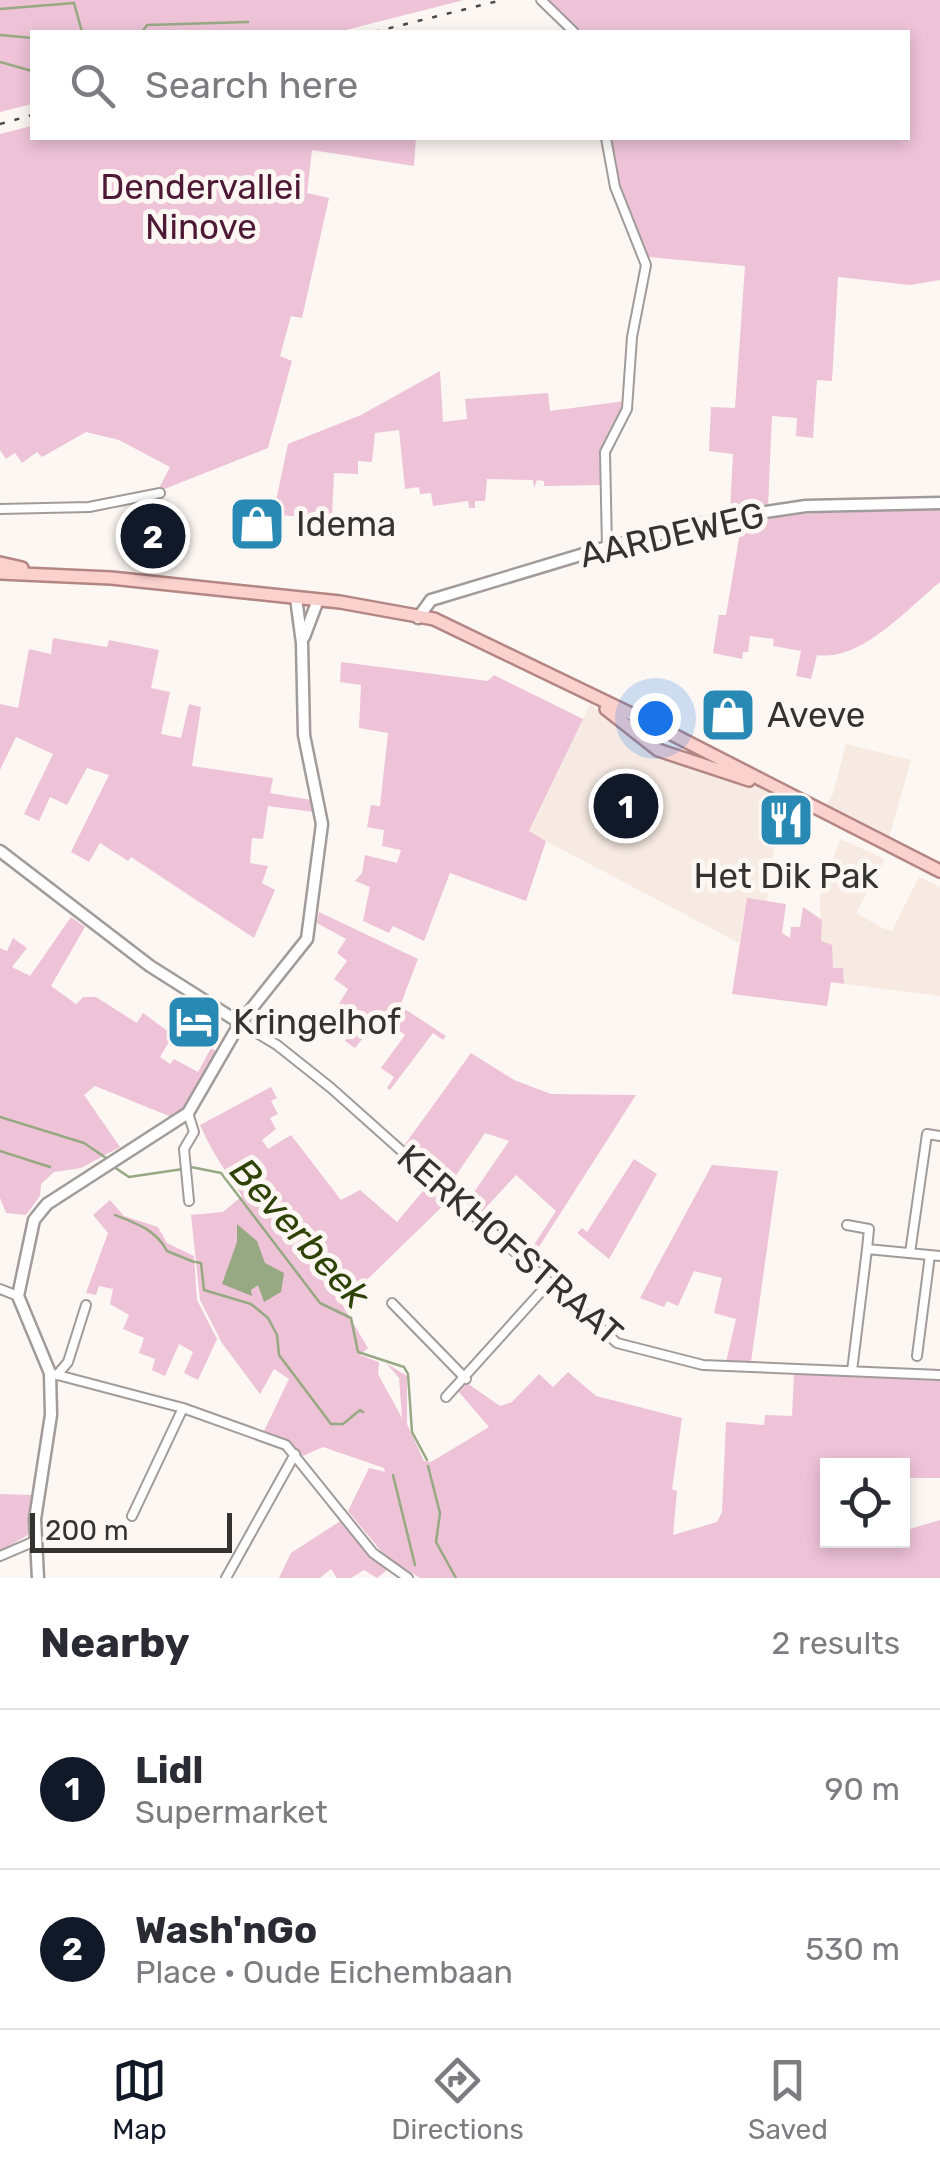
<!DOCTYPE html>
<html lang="en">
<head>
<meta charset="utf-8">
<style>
  body { margin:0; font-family:Rubik,sans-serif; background:#f2f2f3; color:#2b2b33 }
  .controls { position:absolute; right:30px; bottom:30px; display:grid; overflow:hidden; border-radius:0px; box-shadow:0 5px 15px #0003 }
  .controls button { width:90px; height:90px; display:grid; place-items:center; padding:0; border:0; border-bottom:2px solid #e1e1e2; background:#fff; color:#2b2b33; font:50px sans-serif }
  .scale { position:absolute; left:30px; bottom:25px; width:202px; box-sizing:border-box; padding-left:10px; border:5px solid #353332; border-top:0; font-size:28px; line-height:35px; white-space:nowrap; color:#353332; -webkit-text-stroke:8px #fcf7f3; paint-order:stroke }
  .you { position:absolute; left:655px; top:718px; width:35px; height:35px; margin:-25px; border:8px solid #fff; border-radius:50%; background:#1a73e8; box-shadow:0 0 0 15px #1a73e833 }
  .badge { display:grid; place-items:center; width:65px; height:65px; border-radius:50%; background:#111827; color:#fff; font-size:32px; font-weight:700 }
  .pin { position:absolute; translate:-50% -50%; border:5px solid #fff; box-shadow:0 2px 10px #0006 }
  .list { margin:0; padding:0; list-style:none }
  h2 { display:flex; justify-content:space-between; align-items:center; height:130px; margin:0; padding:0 40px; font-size:42px }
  h2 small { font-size:32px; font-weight:400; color:#7c7c81 }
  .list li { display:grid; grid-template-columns:65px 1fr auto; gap:30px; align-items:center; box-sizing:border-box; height:160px; padding:0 40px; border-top:2px solid #e1e1e2 }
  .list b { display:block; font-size:38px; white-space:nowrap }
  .list p { margin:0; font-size:32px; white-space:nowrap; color:#7c7c81 }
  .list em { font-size:32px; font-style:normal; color:#7c7c81 }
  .icon { flex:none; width:55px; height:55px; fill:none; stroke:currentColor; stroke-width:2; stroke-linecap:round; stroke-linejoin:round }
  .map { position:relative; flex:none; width:940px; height:1578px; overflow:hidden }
  .search { position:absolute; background:#fff; box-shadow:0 5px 15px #0003; left:30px; right:30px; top:30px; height:110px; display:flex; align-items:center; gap:25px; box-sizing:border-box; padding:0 35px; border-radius:0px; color:#7c7c81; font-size:38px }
  .sheet { height:450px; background:#fff }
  nav { display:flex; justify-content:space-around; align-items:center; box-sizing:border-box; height:140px; border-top:2px solid #e1e1e2; background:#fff; font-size:28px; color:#7c7c81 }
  nav a { display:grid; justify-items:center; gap:5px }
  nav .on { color:#111827 }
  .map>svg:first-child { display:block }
  .built { fill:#f6eae2 }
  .green { fill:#eec3d7 }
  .water { fill:#97a982 }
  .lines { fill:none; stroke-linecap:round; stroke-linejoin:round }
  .stream { stroke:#97a982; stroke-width:2.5 }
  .street-casing { stroke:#a19c99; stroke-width:12 }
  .secondary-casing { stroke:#a19c99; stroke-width:15 }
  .primary-casing { stroke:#b48683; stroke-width:16 }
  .street { stroke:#fff; stroke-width:8 }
  .secondary { stroke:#fff; stroke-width:10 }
  .primary { stroke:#fbd1ce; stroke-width:11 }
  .rail { stroke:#4a4846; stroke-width:2.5; stroke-dasharray:5 10; stroke-linecap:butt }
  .labels { text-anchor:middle; stroke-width:10; stroke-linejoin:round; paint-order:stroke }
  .park-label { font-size:35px; fill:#4e1936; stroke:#fcf7f3 }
  .poi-label { font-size:35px; fill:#353332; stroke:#fcf7f3; text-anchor:start }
  .street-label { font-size:35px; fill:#353332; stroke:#fcf7f3 }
  .water-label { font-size:38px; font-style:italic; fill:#2d4204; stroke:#fcf7f3 }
</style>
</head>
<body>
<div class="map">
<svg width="940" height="1578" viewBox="0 0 940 1578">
  <rect width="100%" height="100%" fill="#fcf7f3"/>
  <!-- built -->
  <path class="built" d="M590 704 655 757 726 780 759 785 781 797 767 901 747 899 739 943 529 832Z
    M846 744 911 760 888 841 824 809 833 794Z
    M840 839 885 859 856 913 883 928 892 931 919 877 940 887V996L844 984 843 969 833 968 821 941 820 895Z"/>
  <!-- green -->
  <path class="green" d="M0 0H464L338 32H32V104L0 112Z
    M545 0H940V280L910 285 838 277 832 381 817 380 813 438 796 436 797 418 772 416 768 507 730 510 733 454 709 451 711 407 735 408 745 266 648 257 614 176 609 138H908V32H578Z
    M32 126V138H416L414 166 312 150 307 193 329 198 302 318 291 316 280 356 292 361 268 448 157 492 170 467 119 440 86 432 42 457 37 452 22 463 15 453 6 459 0 450V134Z
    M440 371 443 422 467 419 465 399 548 393 550 411 625 401 621 419 604 444 602 485 544 486V481L537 480 534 488 533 480 487 479 485 501H475V508H469L468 501 433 506 431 493 420 494 419 487 405 489 399 430 375 433 372 462 358 461V474L334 473 332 518 273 515 288 444 361 415Z
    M867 507 940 508V582C908 608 861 662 817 655L811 679 796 676 801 651 773 646 774 639 750 636 748 652H743L742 659 713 653 719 615H726L742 521Z
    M53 638 107 647 109 640 159 650 151 688 170 692 161 734 181 738 189 704 201 707 192 766 273 778 270 793 311 800 314 812 268 806 263 839 252 838 250 863 268 866 262 883 275 890 254 938 131 857 128 861 100 843 89 862 71 852 109 775 87 768 67 805 50 797 39 821 24 814 53 754 16 737 0 770V704L18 708 29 649 51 654Z
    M341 662 488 681 494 675 583 719 529 831 546 841 526 901 450 873 424 941 393 926 389 933 363 921 370 887 355 881 362 873 365 855 397 863 401 850 382 846 384 830 367 827 371 805 380 806 388 733 359 728 361 685 340 682Z
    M747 898 786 904 782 933 790 938 791 927H800L803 907 822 920 821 941 832 945 833 968H843L844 984 831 982 827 1006 732 994Z
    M319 912 418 959 400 1006 446 1036 443 1040 433 1033 390 1090 387 1088 394 1077 381 1068 405 1035 390 1024 381 1035 371 1028 355 1048 345 1041 357 1023 349 1018 345 1023 333 1014 348 989 334 979 347 961 337 953 346 939 317 923Z
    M71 917 85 927 51 986 76 1004 83 997H96L137 1023 143 1013 173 1035 160 1057 170 1064 174 1059 198 1072 211 1048 216 1051 187 1106 174 1118 95 1086 84 1095 120 1147 81 1168 54 1172 41 1184 40 1196 26 1215 6 1213 0 1198V948L7 951 13 938 27 948 12 967 30 976Z
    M471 1053 514 1080 551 1094 636 1095 530 1261 526 1257 556 1211 516 1175 479 1215 466 1204 509 1141 485 1133 446 1190 403 1147Z
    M271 1087 277 1098 271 1101 278 1114 270 1118 276 1129 262 1140 268 1149 291 1135 341 1200 360 1190 397 1222 428 1185 448 1201 342 1304 368 1348 360 1355 379 1362 378 1374 402 1418 399 1378 386 1363 407 1376V1424L424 1461 431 1462 489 1427 458 1391 467 1383 500 1406 512 1402 539 1374 553 1387 568 1372 596 1396 682 1418 672 1489 677 1491 673 1535 717 1522 722 1512 726 1422 764 1425 765 1415 792 1416 794 1374 940 1379V1478H903L902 1466H828V1540H902L903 1531 940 1520V1578H420L385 1556 348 1511 369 1468 385 1472 384 1468 323 1447 303 1456 291 1444 263 1433 289 1379 274 1369 260 1394 222 1343 200 1300 191 1215 223 1212 242 1196C226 1171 212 1153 200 1125Z
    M634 1159 657 1174 609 1259 577 1233 582 1228 587 1232Z
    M712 1165 778 1171 751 1362H726L736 1319 714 1313 722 1278 694 1271 678 1306 667 1301 664 1307 640 1298Z
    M110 1200 124 1216 158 1227 167 1243 194 1256 197 1300 217 1339 198 1380 184 1373 193 1352 179 1344 165 1376 152 1370 155 1359 139 1353 144 1338 123 1329 129 1315 110 1304 113 1289 99 1286 96 1295 86 1293 108 1233 93 1215Z
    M0 1494 32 1495 28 1535 0 1551Z
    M342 1520 387 1570 377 1578 364 1570 351 1578H337L331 1569 320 1578H279L291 1553Z"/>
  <!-- water -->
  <path class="water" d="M237 1224 257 1241 265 1263 284 1273 281 1292 264 1302 258 1285 251 1290 252 1296 222 1284 237 1242Z"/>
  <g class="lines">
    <!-- stream -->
    <path class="stream" d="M0 9 74 3 82 32H86
      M142 32 147 25 248 22
      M0 35 32 38
      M0 62 32 71
      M0 1117 84 1143 106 1158
      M0 1151 50 1167
      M111 1165 129 1177 183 1169
      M191 1167 221 1173 320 1303 351 1318 358 1352 404 1367 408 1374 412 1432 427 1460
      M115 1215C136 1223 156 1230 167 1251L194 1262
      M196 1262 201 1263 204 1290 251 1304 268 1318 277 1335 279 1355 331 1424H343L360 1410 363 1412
      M428 1466 440 1513 436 1542 456 1578
      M393 1475 415 1565"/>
    <!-- street casing -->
    <g class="street-casing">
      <path id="street" d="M541 0 574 32
        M606 138 615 187 646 265 632 337 627 409 605 452 607 547
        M0 509 89 507 160 493
        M240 1023 277 1045 331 1088 617 1343 703 1365 940 1375
        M188 1113 194 1132 184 1149 189 1201
        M847 1225 869 1229 867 1249 940 1256
        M910 1253 927 1134 940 1136
        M0 1289 18 1296
        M392 1303 466 1379
        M917 1356 930 1255
        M852 1371 867 1249
        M50 1373 183 1408 286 1445 373 1553 408 1578
        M57 1375 68 1362 86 1305
        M446 1397 548 1284
        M132 1516 183 1408
        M0 1556 35 1541
        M226 1578 295 1454"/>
    </g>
    <!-- secondary casing -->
    <g class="secondary-casing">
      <path id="secondary" d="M418 618 431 600 607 547 725 518 806 506 940 503
        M304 637 318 600
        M0 851 150 966 240 1023
        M38 1578 35 1519 51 1415 50 1373 18 1296 34 1220 47 1204 188 1113 240 1023 307 939 322 824 304 735 302 643 296 598"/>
    </g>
    <!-- primary casing -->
    <g class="primary-casing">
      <path id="primary" d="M0 563 22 568
        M0 573 111 578 340 602 434 619 654 725 940 871
        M606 709 658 750 749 780"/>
    </g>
    <!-- street -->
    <use href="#street" class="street"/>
    <!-- secondary -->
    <use href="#secondary" class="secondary"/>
    <!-- primary -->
    <use href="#primary" class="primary"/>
    <!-- rail -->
    <path class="rail" d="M374 32 502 0
      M0 124 32 115"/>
  </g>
  <!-- icons -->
  <defs>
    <g id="shop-square" transform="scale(2.875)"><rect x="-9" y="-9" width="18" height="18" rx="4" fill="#2789b4" stroke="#fcf7f3"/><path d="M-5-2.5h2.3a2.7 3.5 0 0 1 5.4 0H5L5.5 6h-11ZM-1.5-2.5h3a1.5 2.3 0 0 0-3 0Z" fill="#fff"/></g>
    <g id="restaurant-square" transform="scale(2.875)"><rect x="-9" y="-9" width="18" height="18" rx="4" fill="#2789b4" stroke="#fcf7f3"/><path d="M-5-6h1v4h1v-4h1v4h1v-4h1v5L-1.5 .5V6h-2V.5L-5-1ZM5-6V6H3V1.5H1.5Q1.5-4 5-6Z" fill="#fff"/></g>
    <g id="hotel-square" transform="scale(2.875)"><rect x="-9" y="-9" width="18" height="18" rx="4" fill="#2789b4" stroke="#fcf7f3"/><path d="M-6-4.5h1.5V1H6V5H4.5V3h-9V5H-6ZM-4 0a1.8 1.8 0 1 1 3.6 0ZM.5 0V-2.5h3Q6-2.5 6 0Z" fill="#fff"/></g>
  </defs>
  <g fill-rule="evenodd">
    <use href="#shop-square" x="257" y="524"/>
    <use href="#shop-square" x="728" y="715"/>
    <use href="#restaurant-square" x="786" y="820"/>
    <use href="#hotel-square" x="194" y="1022"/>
  </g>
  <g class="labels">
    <!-- park labels -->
    <g class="park-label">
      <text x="201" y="199">Dendervallei<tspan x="201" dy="40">Ninove</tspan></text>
    </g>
    <!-- poi labels -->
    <g class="poi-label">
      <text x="296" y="536">Idema</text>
      <text x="767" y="727">Aveve</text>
      <text x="786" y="888" text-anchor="middle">Het Dik Pak</text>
      <text x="233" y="1034">Kringelhof</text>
    </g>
    <!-- street labels -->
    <g class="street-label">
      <text transform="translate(672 535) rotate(-13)" y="12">AARDEWEG</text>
      <text transform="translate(510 1245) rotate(41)" y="12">KERKHOFSTRAAT</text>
    </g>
    <!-- water labels -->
    <g class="water-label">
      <text transform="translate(300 1233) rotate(48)" y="13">Beverbeek</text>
    </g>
  </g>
</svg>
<div class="controls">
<button><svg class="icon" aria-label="locate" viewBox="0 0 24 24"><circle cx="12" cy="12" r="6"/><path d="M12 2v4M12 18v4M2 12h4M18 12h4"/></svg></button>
</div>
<div class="scale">200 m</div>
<div class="you"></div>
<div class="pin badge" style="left:626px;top:806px">1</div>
<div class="pin badge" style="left:153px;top:536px">2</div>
<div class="search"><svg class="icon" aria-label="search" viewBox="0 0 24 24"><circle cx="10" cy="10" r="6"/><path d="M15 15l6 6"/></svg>Search here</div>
</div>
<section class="sheet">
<h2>Nearby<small>2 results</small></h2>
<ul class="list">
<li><span class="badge">1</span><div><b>Lidl</b><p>Supermarket</p></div><em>90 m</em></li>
<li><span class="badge">2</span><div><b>Wash'nGo</b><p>Place · Oude Eichembaan</p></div><em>530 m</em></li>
</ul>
</section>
<nav>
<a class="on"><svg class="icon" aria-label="map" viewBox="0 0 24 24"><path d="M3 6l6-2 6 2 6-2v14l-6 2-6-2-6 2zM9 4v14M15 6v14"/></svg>Map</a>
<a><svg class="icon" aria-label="directions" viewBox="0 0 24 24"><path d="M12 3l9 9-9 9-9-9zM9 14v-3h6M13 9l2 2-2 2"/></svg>Directions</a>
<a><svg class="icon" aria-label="saved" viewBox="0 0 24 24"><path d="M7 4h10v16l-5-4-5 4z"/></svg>Saved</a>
</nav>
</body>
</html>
